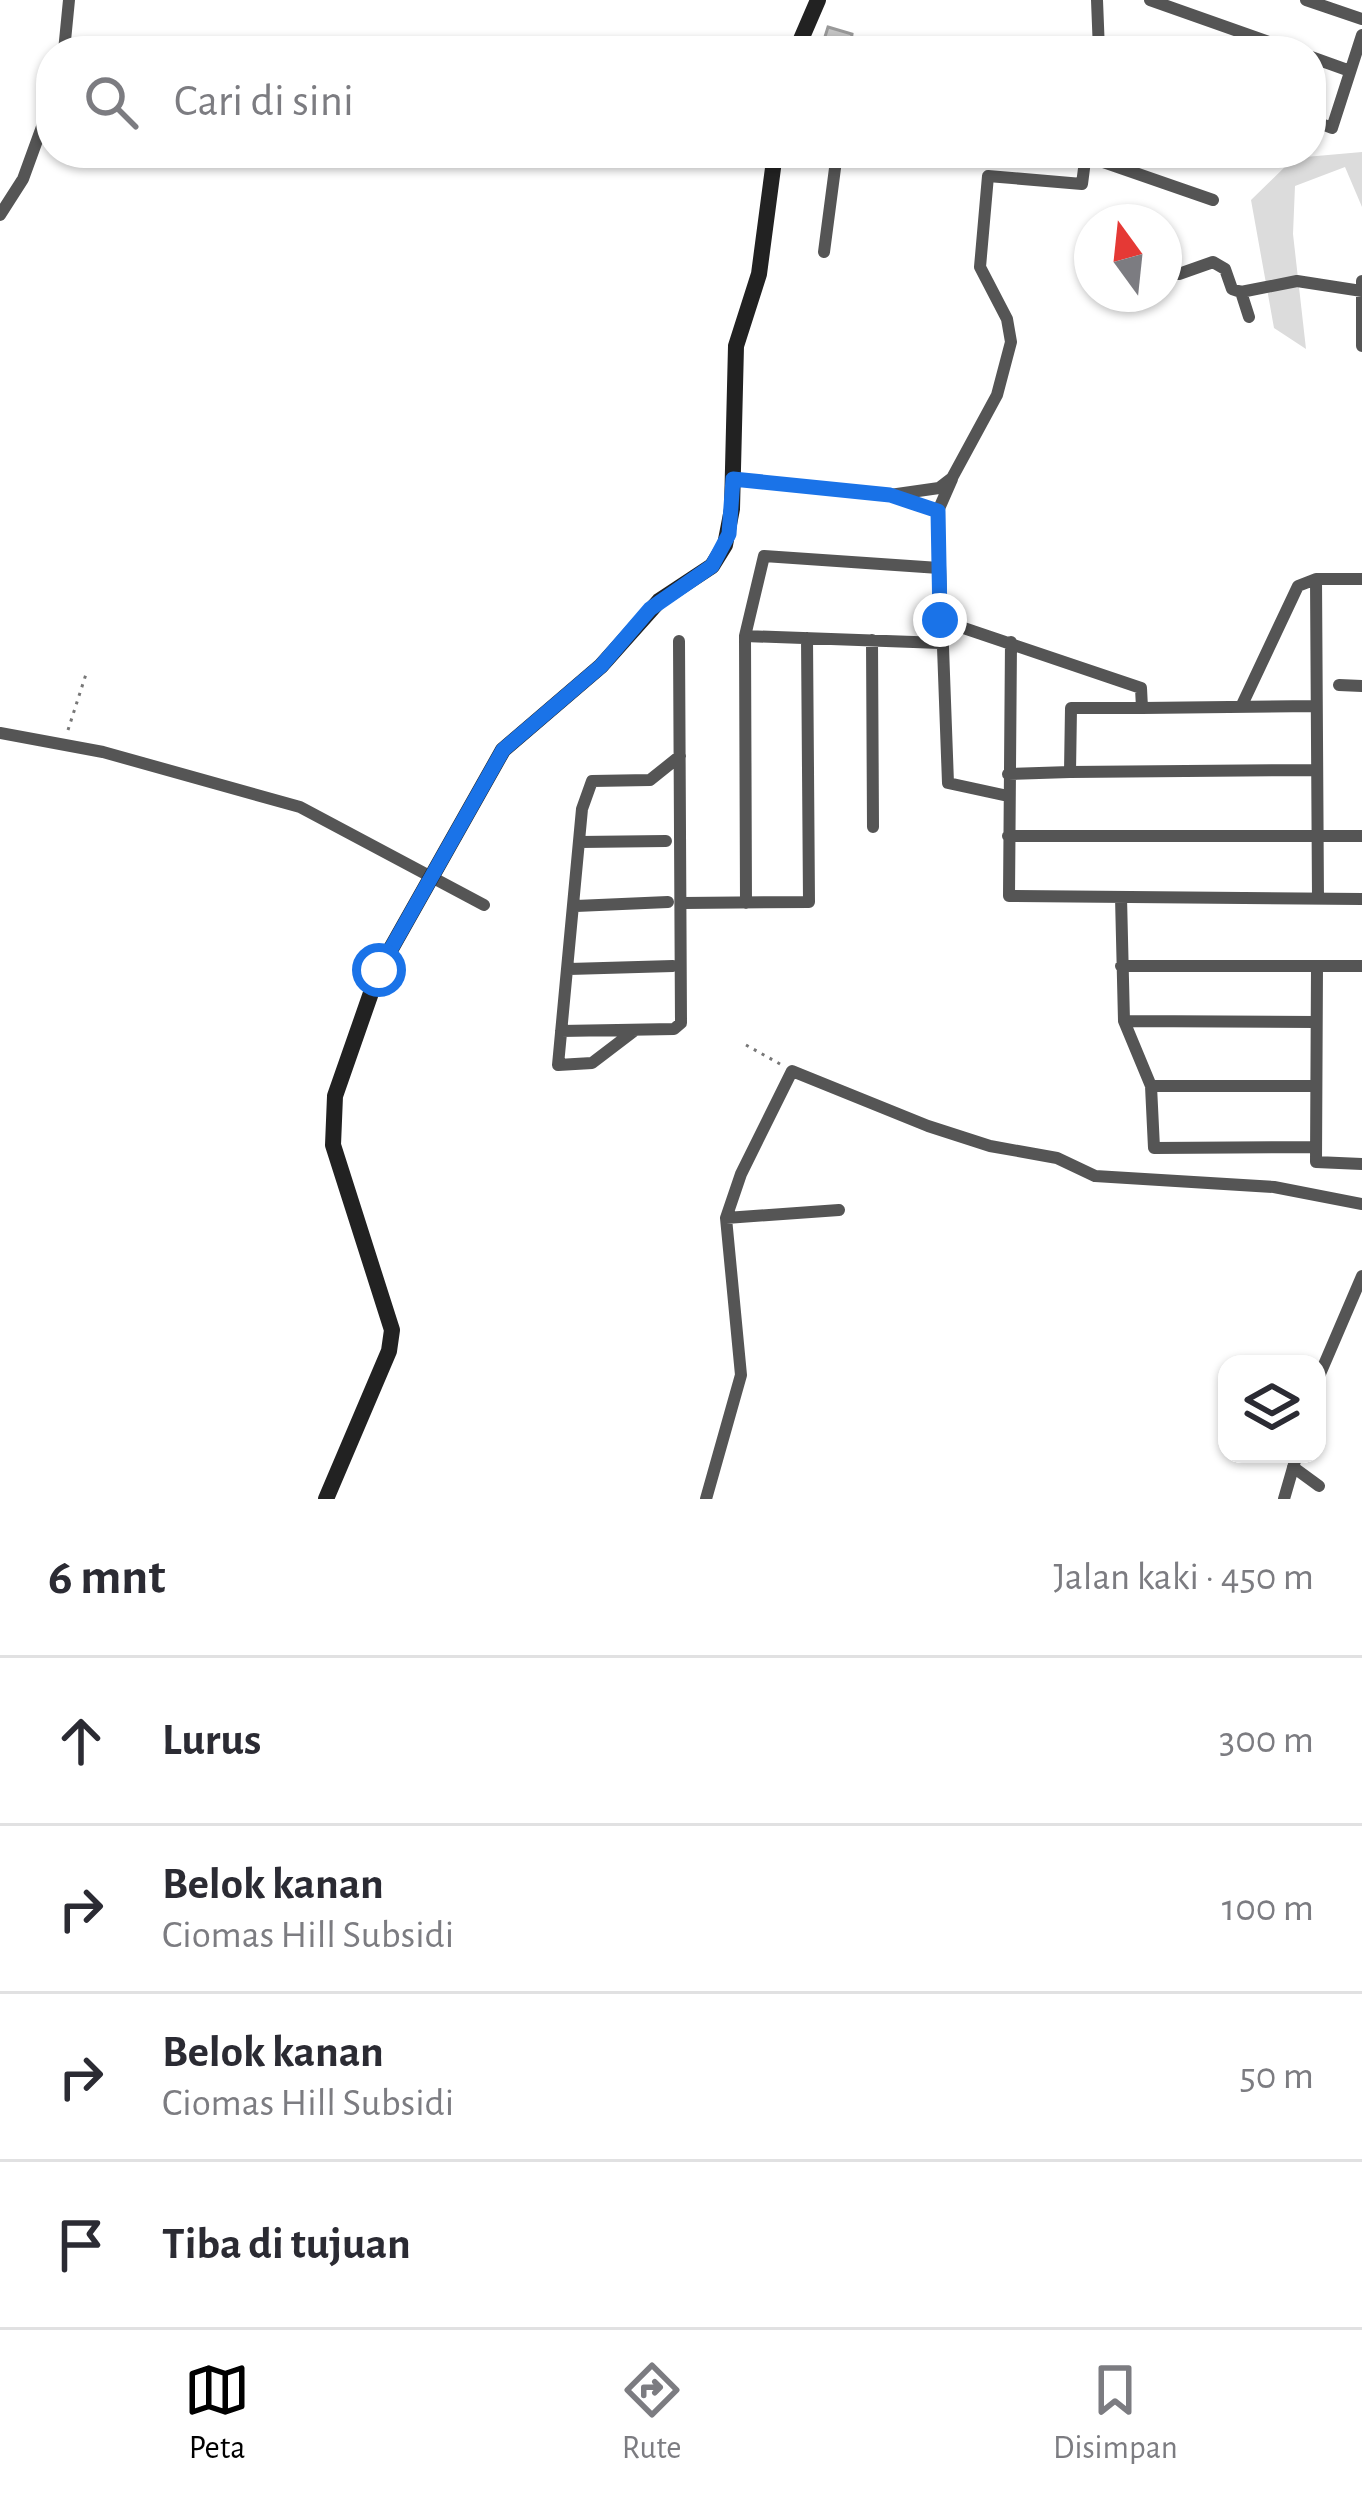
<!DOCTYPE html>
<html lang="id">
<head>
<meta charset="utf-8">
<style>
  body { margin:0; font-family:"Alegreya Sans",sans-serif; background:#f2f2f3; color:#2b2b33 }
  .controls { position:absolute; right:36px; bottom:36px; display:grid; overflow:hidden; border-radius:24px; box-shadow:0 3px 9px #0004 }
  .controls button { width:108px; height:108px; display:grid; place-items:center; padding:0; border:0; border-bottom:3px solid #e1e1e2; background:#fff; color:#2b2b33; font:60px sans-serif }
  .compass { position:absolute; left:1074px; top:204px; width:108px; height:108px; border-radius:50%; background:#fff; box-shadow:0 3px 9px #0004; rotate:345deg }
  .stop { position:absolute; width:36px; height:36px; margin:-27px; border:9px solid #1a73e8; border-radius:50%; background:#fff }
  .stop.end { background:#1a73e8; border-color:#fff; box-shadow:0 3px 12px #0008 }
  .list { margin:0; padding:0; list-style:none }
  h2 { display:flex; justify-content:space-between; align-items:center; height:156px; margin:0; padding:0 48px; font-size:51px }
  h2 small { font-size:39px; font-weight:400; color:#7c7c81 }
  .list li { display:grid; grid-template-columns:78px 1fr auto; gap:36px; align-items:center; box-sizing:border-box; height:168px; padding:0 48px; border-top:3px solid #e1e1e2 }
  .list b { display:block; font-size:45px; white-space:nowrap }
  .list p { margin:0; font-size:39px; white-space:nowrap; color:#7c7c81 }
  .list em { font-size:39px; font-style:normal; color:#7c7c81 }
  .icon { flex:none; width:66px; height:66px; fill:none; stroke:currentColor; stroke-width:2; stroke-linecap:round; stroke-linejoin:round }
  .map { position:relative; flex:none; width:1362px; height:1499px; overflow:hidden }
  .search { position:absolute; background:#fff; box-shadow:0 3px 9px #0004; left:36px; right:36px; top:36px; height:132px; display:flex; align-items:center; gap:30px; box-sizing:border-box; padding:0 42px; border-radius:48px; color:#7c7c81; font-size:45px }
  .sheet { height:828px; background:#fff }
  nav { display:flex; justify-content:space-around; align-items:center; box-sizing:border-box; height:168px; border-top:3px solid #e1e1e2; background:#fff; font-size:33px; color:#7c7c81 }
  nav a { display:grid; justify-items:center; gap:6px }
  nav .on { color:#000 }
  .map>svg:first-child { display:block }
  .green { fill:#dcdcdc }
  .building { fill:#c4c4c4; stroke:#999; stroke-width:3 }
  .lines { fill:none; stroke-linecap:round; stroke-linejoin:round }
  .path { stroke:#777; stroke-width:3; stroke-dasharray:3 6; stroke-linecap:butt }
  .street { stroke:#555; stroke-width:12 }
  .secondary { stroke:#222; stroke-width:16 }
  .route { stroke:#1a73e8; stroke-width:15 }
</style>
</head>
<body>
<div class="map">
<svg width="1362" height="1499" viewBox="0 0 1362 1499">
  <rect width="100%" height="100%" fill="#fff"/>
  <!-- green -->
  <path class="green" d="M1362 152V207L1345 167 1295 186 1293 234 1306 349 1274 328 1251 200 1294 158Z"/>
  <!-- building -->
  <path class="building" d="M828 27 852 34 850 51H810L816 38 824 40Z"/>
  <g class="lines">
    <!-- path -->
    <path class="path" d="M68 730 87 671
      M746 1045 780 1064"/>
    <!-- street -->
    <path class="street" d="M1097 0 1099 51
      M1150 0 1294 51
      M1306 0 1362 19
      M1101 42 1125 51
      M64 51 69 0
      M1311 57 1350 71
      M1311 120 1332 128 1362 35
      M1248 153 1251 154
      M1086 156 1213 200
      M0 215 23 179 51 102
      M824 252 837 153
      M1179 274 1213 262 1225 269 1232 289 1241 292 1297 281 1362 291
      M1362 281V346
      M1241 292 1249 317
      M733 479 890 495 938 511
      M952 479 938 511 948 783 1008 796
      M890 495 939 488 952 478 997 395 1011 342 1007 319 980 267 988 176 1082 184 1086 153
      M1316 579 1318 899
      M940 620 1141 688 1142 708H1071L1070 772 1316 770
      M745 636 941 643
      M872 640 873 827
      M1011 642 1009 896 1362 899
      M1339 685 1362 686
      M1241 707 1298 586 1316 579H1362
      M1142 708 1316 706
      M0 733 103 752 300 807 484 905
      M1008 774 1070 772
      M1008 836H1362
      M580 842 666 841
      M1121 897 1124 1021 1151 1086 1154 1148 1316 1147
      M683 903 809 902 807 638
      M746 903 745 636 764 556 939 568
      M576 906 668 902
      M1121 966H1362
      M1317 966 1316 1162 1362 1164
      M569 969 673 966
      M1124 1021 1316 1022
      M561 1031 674 1029 681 1023 679 641
      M634 1031 592 1063 558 1065 582 809 592 781 650 780 680 756
      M1151 1086H1316
      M726 1218 839 1210
      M1317 1381 1362 1276
      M1293 1467 1319 1486
      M706 1499 741 1375 726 1218 741 1174 792 1071 928 1126 990 1146 1057 1158 1095 1176 1274 1187 1362 1204
      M1284 1499 1297 1454"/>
    <!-- secondary -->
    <path class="secondary" d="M796 51 818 0
      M326 1499 389 1351 392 1330 333 1145 335 1096 379 970 503 750 601 666 659 601 712 566 725 545 732 509 736 346 759 274 775 153"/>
  </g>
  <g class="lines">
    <!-- route -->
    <path class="route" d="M379 970 503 750 601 666 650 609 712 566 729 534 733 479 890 495 938 511 940 620"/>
  </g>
</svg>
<div class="controls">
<button><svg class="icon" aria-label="layers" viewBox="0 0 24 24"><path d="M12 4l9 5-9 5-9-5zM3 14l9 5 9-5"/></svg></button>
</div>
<svg class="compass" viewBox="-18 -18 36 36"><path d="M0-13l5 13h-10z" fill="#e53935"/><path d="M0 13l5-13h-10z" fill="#7c7c81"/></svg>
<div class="stop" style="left:379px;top:970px"></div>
<div class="stop end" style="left:940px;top:620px"></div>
<div class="search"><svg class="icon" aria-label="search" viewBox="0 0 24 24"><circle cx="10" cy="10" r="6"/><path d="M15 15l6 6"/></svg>Cari di sini</div>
</div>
<section class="sheet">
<h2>6 mnt<small>Jalan kaki · 450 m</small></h2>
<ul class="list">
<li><svg class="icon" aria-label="ahead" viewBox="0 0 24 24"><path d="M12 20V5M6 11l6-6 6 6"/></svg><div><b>Lurus</b></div><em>300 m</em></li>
<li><svg class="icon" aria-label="right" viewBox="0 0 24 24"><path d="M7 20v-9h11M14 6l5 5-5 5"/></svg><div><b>Belok kanan</b><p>Ciomas Hill Subsidi</p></div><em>100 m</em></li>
<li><svg class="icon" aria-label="right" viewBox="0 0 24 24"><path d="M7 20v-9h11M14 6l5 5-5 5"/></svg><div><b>Belok kanan</b><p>Ciomas Hill Subsidi</p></div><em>50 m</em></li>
<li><svg class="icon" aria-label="arrive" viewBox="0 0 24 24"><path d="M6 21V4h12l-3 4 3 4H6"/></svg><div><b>Tiba di tujuan</b></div></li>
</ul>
</section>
<nav>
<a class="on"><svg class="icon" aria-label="map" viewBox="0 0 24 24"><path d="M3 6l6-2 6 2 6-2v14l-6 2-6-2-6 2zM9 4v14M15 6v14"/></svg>Peta</a>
<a><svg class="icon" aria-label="directions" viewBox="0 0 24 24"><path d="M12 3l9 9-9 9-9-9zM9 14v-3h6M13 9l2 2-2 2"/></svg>Rute</a>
<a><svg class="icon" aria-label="saved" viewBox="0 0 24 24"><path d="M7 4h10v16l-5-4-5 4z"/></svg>Disimpan</a>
</nav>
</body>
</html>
